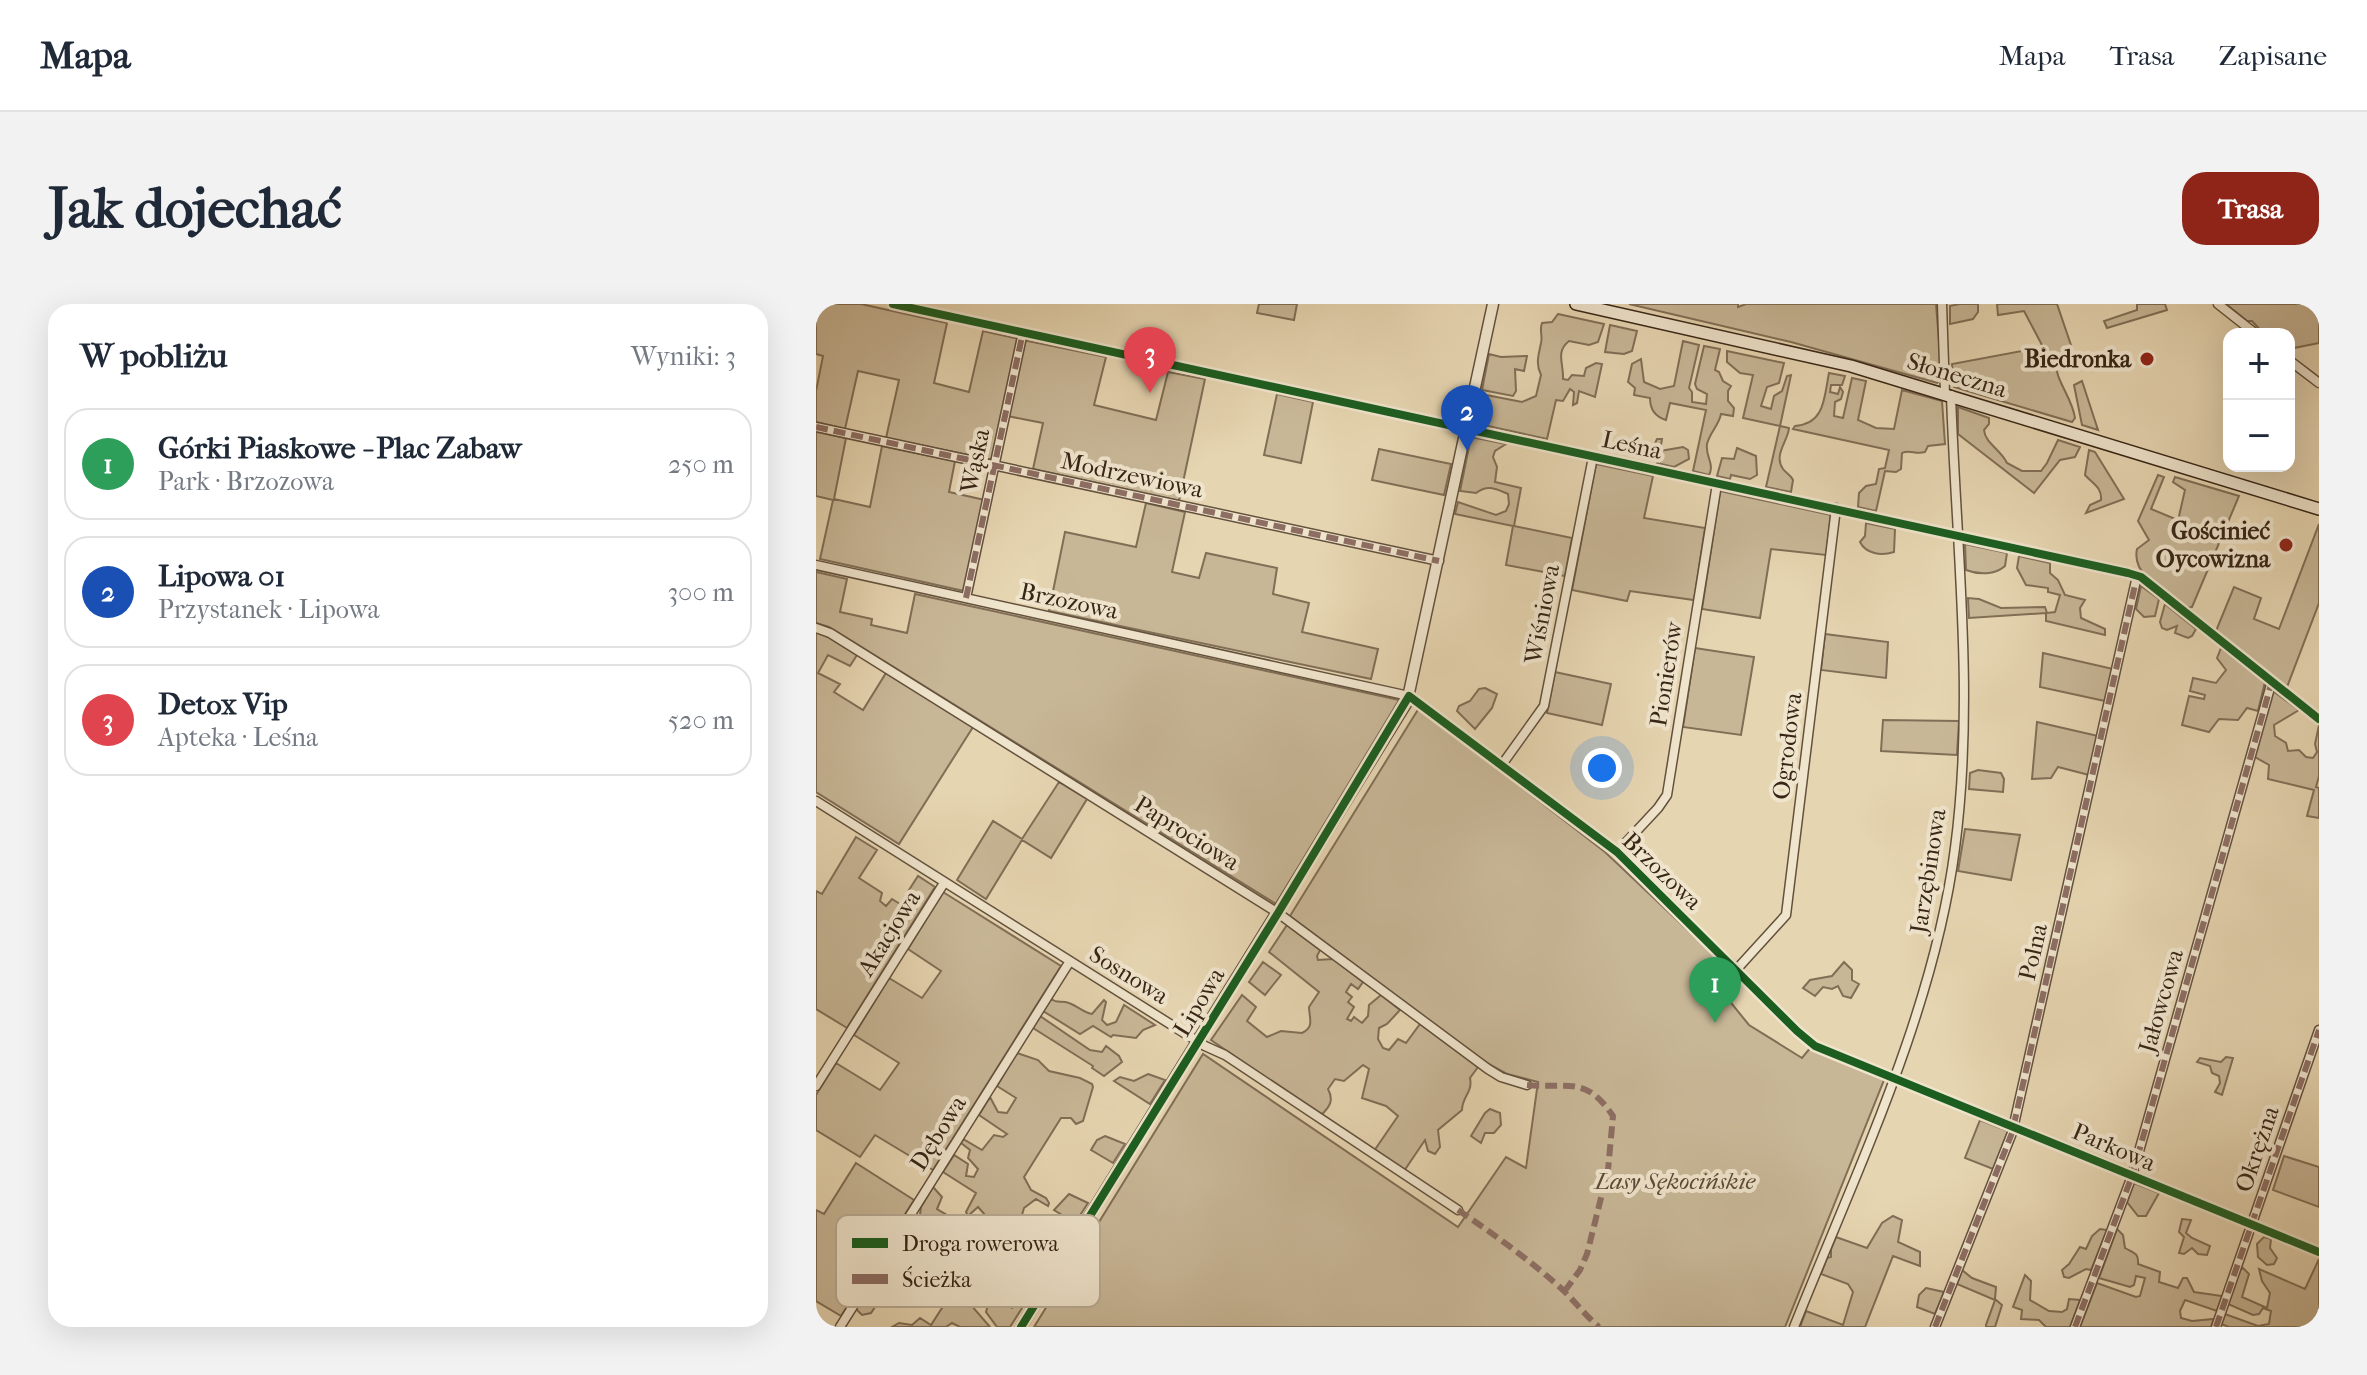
<!DOCTYPE html>
<html lang="pl">
<head>
<meta charset="utf-8">
<style>
  body { margin:0; font-family:"IM FELL French Canon",serif; background:#f2f2f3; color:#1f2937 }
  .controls { position:absolute; right:24px; top:24px; display:grid; overflow:hidden; border-radius:16px; box-shadow:0 8px 32px #0002 }
  .controls button { width:72px; height:72px; display:grid; place-items:center; padding:0; border:0; border-bottom:2px solid #e0e1e3; background:#fff; color:#1f2937; font:40px sans-serif }
  .you { position:absolute; left:786px; top:464px; width:28px; height:28px; margin:-20px; border:6px solid #fff; border-radius:50%; background:#1a73e8; box-shadow:0 0 0 12px #1a73e833 }
  .badge { display:grid; place-items:center; width:52px; height:52px; border-radius:50%; background:#8f2418; color:#fff; font-size:26px; font-weight:700 }
  .pin { position:absolute; translate:-50% -66px; filter:drop-shadow(0 2px 4px #0008) }
  .pin::after { content:''; position:absolute; top:42px; width:28px; height:24px; background:inherit; clip-path:polygon(0 0,100% 0,50% 100%) }
  .list { margin:0; padding:0; list-style:none }
  h2 { display:flex; justify-content:space-between; align-items:center; height:104px; margin:0; padding:0 32px; font-size:34px }
  h2 small { font-size:26px; font-weight:400; color:#747a83 }
  .list li { display:grid; grid-template-columns:52px 1fr auto; gap:24px; align-items:center; box-sizing:border-box; height:112px; margin:0 16px 16px; padding:0 16px; border:2px solid #e0e1e3; border-radius:24px }
  .list b { display:block; font-size:30px; white-space:nowrap }
  .list p { margin:0; font-size:26px; white-space:nowrap; color:#747a83 }
  .list em { font-size:26px; font-style:normal; color:#747a83 }
  .map { position:relative; flex:none; width:1503px; height:1023px; overflow:hidden; border-radius:24px }
  header { display:flex; align-items:center; gap:48px; box-sizing:border-box; height:112px; padding:0 40px; background:#fff; border-bottom:2px solid #e0e1e3 }
  header strong { font-size:38px }
  nav { display:flex; gap:44px; margin-inline-start:auto; font-size:28px }
  .intro { display:flex; align-items:center; justify-content:space-between; box-sizing:border-box; height:192px; padding:0 48px }
  h1 { margin:0; font-size:56px }
  .button { padding:20px 36px; border-radius:24px; background:#8f2418; color:#fff; font-size:28px; font-weight:700 }
  main { display:flex; gap:48px; padding:0 48px }
  aside { flex:1; background:#fff; border-radius:24px; box-shadow:0 8px 32px #0002 }
  .map>svg:first-child { display:block }
  .green { fill:#c8b797; stroke:#806e56; stroke-width:2 }
  .lines { fill:none; stroke-linecap:round; stroke-linejoin:round }
  .minor-casing { stroke:#63513d; stroke-width:11 }
  .tertiary-casing { stroke:#63513d; stroke-width:13 }
  .secondary-casing { stroke:#372516; stroke-width:14 }
  .minor { stroke:#efe4cc; stroke-width:8 }
  .tertiary { stroke:#efe4cc; stroke-width:10 }
  .secondary { stroke:#efe4cc; stroke-width:11 }
  .quiet { stroke:#8d6e63; stroke-width:6; stroke-dasharray:12 6; stroke-linecap:butt }
  .cycleway-casing { stroke:#efe4cc; stroke-width:13 }
  .cycleway { stroke:#1b5e20; stroke-width:8 }
  .poi-dot { fill:#8f2418; stroke:#efe4cc; stroke-width:3 }
  .labels { text-anchor:middle; stroke-width:8; stroke-linejoin:round; paint-order:stroke }
  .poi-label { font-size:24px; font-weight:bold; fill:#372516; stroke:#efe4cc; text-anchor:end }
  .street-label { font-size:24px; fill:#372516; stroke:#efe4cc }
  .park-label { font-size:24px; font-style:italic; fill:#5b4a36; stroke:#efe4cc }
  .key { fill:#efe4cc; stroke:#b8ab95; stroke-width:2 }
  .key-label { font-size:22px; fill:#372516 }
</style>
</head>
<body>
<header>
<strong>Mapa</strong>
<nav><a>Mapa</a><a>Trasa</a><a>Zapisane</a></nav>
</header>
<div class="intro"><h1>Jak dojechać</h1><a class="button">Trasa</a></div>
<main>
<aside>
<h2>W pobliżu<small>Wyniki: 3</small></h2>
<ul class="list">
<li><span class="badge" style="background:#2e9e5b">1</span><div><b>Górki Piaskowe - Plac Zabaw</b><p>Park · Brzozowa</p></div><em>250 m</em></li>
<li><span class="badge" style="background:#1a4fb4">2</span><div><b>Lipowa 01</b><p>Przystanek · Lipowa</p></div><em>300 m</em></li>
<li><span class="badge" style="background:#e0444e">3</span><div><b>Detox Vip</b><p>Apteka · Leśna</p></div><em>520 m</em></li>
</ul>
</aside>
<div class="map">
<svg width="1503" height="1023" viewBox="0 0 1503 1023">
  <rect width="100%" height="100%" fill="#e6d5b1"/>
  <filter id="stains"><feTurbulence type="fractalNoise" baseFrequency=".0025" numOctaves="4"/><feColorMatrix values="0 0 0 0 .2 0 0 0 0 .09 0 0 0 0 .02 0 0 0 .5 -.17"/></filter>
  <radialGradient id="worn" r=".72"><stop offset=".6" stop-color="#630" stop-opacity="0"/><stop offset="1" stop-color="#630" stop-opacity=".3"/></radialGradient>
  <!-- green -->
  <path class="green" d="M0 0H45L131 19 118 79 153 88 167 27 203 35 177 156 70 134 83 76 42 67 29 125 0 118V87L7 52 0 50Z
    M443 0H481L478 16 441 9Z
    M813 0H922V3L930 0H1120L1126 75 1121 79 975 38Z
    M1143 0H1162V8L1157 15 1134 20V2Z
    M1181 0H1241L1256 44 1239 55C1239 77 1256 93 1259 114L1256 118 1138 83 1136 60 1227 43 1208 7 1182 11Z
    M1321 0H1349L1351 6 1291 24 1288 17 1321 6Z
    M1410 0H1503V39L1473 45V30H1448L1436 17H1431Z
    M742 10 788 20 782 38 773 41 753 37C739 48 748 60 747 75L752 76 756 71 768 72 770 64 780 59 786 60 779 93 763 87 761 99 757 101 758 88 754 85 747 97 740 96 731 135 658 119 665 90 706 98 720 92 725 71C719 59 723 50 725 39 727 31 723 27 726 19L736 18Z
    M794 21 821 27 816 47 808 50 789 48Z
    M207 36 290 53 278 101 340 116 352 68 389 75 363 197 217 165 227 119 191 112Z
    M867 37 883 41 873 84 876 88V98L890 100 891 90 881 85 879 80 888 42 904 45 899 66 903 68 907 77 915 82 912 87V97L918 104 917 112 905 110C903 121 894 128 891 140 889 152 899 160 893 171L877 167 890 106 854 99 850 116C840 113 834 106 834 94L818 91 819 84 812 78 816 60 825 55 828 78 844 85 858 82Z
    M911 47 968 59 963 79 951 83 945 102 955 105 958 92 966 87 971 72 975 71 964 122 973 124C972 137 957 151 967 165 970 169 975 171 977 176L975 188 950 183 964 122 927 114 937 71 924 69 911 58Z
    M673 50 685 53 711 52 708 67 699 65 700 87 697 92 666 86Z
    M1013 69 1029 72 1026 81H1015L1014 88 1022 90 1024 83 1027 88 1025 95 1019 98 1018 112 1027 114 1036 74 1050 77 1042 116 1060 124 1078 125 1086 86 1126 97 1129 140 1112 142 1109 148C1100 151 1093 145 1086 149L1085 165 1080 168 1069 167 1060 207 1042 203 1043 189 1050 182 1060 180 1063 165 1069 164 1073 146 977 125 979 122C1009 120 1008 94 1013 69Z
    M1266 77 1282 126 1266 121 1258 81Z
    M461 90 497 98 485 159 448 151Z
    M1142 103 1173 114V120L1168 126C1169 139 1185 146 1191 159L1206 167H1225L1231 159 1242 136 1264 143 1259 153 1244 156 1218 189 1142 130Z
    M0 127 30 134 18 195 54 203 66 142 139 157 133 188 169 196 148 287 4 255 17 196 0 192Z
    M655 133 690 140 679 147 677 153 681 163 679 178 705 184 698 222 756 234 749 272 690 261 697 222 639 210 642 198 680 211 690 207 693 200 692 190C680 185 672 180 660 189L644 187Z
    M841 135H846L844 147 867 143 872 146 873 155 858 163 841 159 842 154 835 148Z
    M921 144 940 152 941 171 934 175 915 171 914 175 901 172 906 154 918 155Z
    M563 145 635 160 628 191 556 176Z
    M1273 146 1279 148 1308 195 1270 209 1274 201 1285 196C1286 183 1277 180 1269 171Z
    M780 160 837 172 828 214 889 224 878 296 814 287 811 297 756 286Z
    M1342 171 1348 173 1335 205 1364 217 1366 214 1363 212 1369 186 1357 178 1359 173 1423 192 1376 303 1370 304C1351 290 1315 272 1321 245L1333 236 1322 217Z
    M904 187 1015 211 1010 251 955 245 944 314 886 305Z
    M330 199 369 208 356 268 383 274 390 249 461 264 457 290 493 299 486 328 562 345 555 375 233 307 249 228 320 243Z
    M1050 219 1079 225 1078 248C1065 252 1050 250 1044 238L1049 232Z
    M1503 220V299L1471 383 1400 327 1418 283 1445 294 1438 315 1463 325Z
    M1149 240 1191 249 1189 262C1179 271 1163 271 1150 266Z
    M1203 252 1234 259V269L1242 276 1249 291 1269 296 1264 304 1265 314 1289 325V331L1230 317V309L1153 314 1152 294 1163 295 1185 304 1229 303 1231 309 1239 308 1244 291 1232 288V284L1210 281 1201 264Z
    M0 268 31 275 24 308 56 315 55 321 91 329 99 290 583 396 460 600 13 323 0 319Z
    M1325 282 1343 295 1339 312 1328 313 1320 305Z
    M1349 300 1380 325 1376 332 1372 334 1359 329 1361 322 1351 326 1346 324 1344 318Z
    M0 328 9 331 41 351 34 362 12 351 2 369 24 380 18 388 47 406 70 369 157 423 83 540 0 488Z
    M1009 330 1072 338 1070 374 1005 366Z
    M879 344 938 353 925 431 867 423Z
    M1405 344 1449 378 1442 407 1431 404 1422 416 1403 415 1393 428 1366 421 1373 392 1388 395 1389 391 1374 387 1377 374 1400 379 1410 366 1401 354Z
    M1227 349 1297 365 1289 397 1224 383Z
    M739 368 795 380 786 421 731 409Z
    M669 384 681 390 676 404 659 425 641 407 643 402 654 397 663 385Z
    M1457 387 1483 406 1458 421 1459 432 1470 439 1472 447 1483 446 1490 453 1497 454 1501 448 1499 440 1503 421V472L1500 483 1503 484V514L1491 512 1498 486 1452 475 1453 461 1439 453Z
    M603 404 789 548 915 667 903 684 933 721 986 754 995 743 1068 776 969 1023H218L387 750 642 923 690 853 710 864 722 778 691 770 667 757 474 612Z
    M1067 416 1143 417 1141 451 1065 447Z
    M1221 418 1282 432 1273 471 1242 463 1235 474 1216 475Z
    M1162 466 1185 469 1188 475 1187 488 1153 485 1154 469Z
    M243 478 271 495 235 554 206 536 170 595 141 576 177 517 206 535Z
    M1149 525 1204 531 1195 576 1142 567Z
    M40 533 61 546 43 574 66 589 64 597 70 602 76 595 84 600 102 572 119 583 31 724 0 705V587L6 590Z
    M127 588 245 662 117 866 59 831 44 853 0 826V791L20 759 64 786 83 759 38 731 73 674 106 694 125 667 92 645Z
    M471 621 504 646 501 652 502 656 517 655 547 678 542 685 535 680 530 688 536 693 532 698 538 703 531 715 535 717 538 713 546 719 552 712 553 701 565 691 584 706 571 720 563 724 562 735 567 744 573 746 582 735 590 739 604 720 662 763 654 774C657 788 646 793 646 806L622 826 624 843 619 850 612 847 609 836 588 867 558 847 582 812 570 802 546 794 553 765 547 761 528 777 519 775 512 785C518 796 514 803 505 811L395 736 426 691 440 703 431 717 451 733 465 727 486 729C499 723 493 714 493 703L503 688 453 648Z
    M447 658 465 671 449 691 433 678Z
    M1028 658 1036 666V676L1043 680 1035 694 1027 692 1022 682 1016 685 1007 683 999 692 987 684 994 676 1016 672Z
    M235 695C242 700 245 696 253 699 262 702 266 708 276 710L288 696 290 698 286 716 291 721 300 718 308 701 339 721 327 726 320 734 297 731 295 733 277 722 264 730 227 707Z
    M224 712 274 746 286 748 290 742 303 752 306 758 288 772 276 764 277 762 217 724Z
    M201 749 222 756 233 767 264 774 276 780 277 783 267 817 260 820 255 814H245L208 873 215 886 230 894 233 899 232 902 220 895 208 904 204 918 225 926 237 921 253 929 240 949 204 926C199 932 193 933 188 939 178 950 175 954 159 951L149 967 165 972 174 981 193 982 195 988 188 990 185 997 196 1004 207 988 215 990 194 1023H181L170 1008 174 994 161 988 154 1000 174 1023H144L136 1019 130 1023H76L83 1019 96 1021 104 1014 115 1021 133 993 72 955 99 912 108 926 139 945H145L150 940 152 919 170 921 175 925 178 921 162 903 152 912 150 908 160 889 127 868 138 851 152 860 150 872 158 873 162 865 152 854 154 846 145 839 147 835 166 846 178 831 187 833 191 830 163 811 174 793 182 808 191 809 200 794 181 782Z
    M1410 753 1417 754 1406 791 1399 788 1404 779 1403 772 1396 769 1394 762 1381 758 1384 754 1405 758Z
    M332 770 349 776 334 800 298 777 304 773 318 777Z
    M674 805 684 809 685 821 678 829H669L665 839 655 832 669 809Z
    M1164 816 1192 827 1177 865 1149 854Z
    M289 832 309 840 297 859 275 846 281 836Z
    M1468 852 1503 863V903L1457 886Z
    M40 859 98 896 25 1012 0 997V906L8 910Z
    M1318 879 1343 889 1330 912H1322L1311 898Z
    M117 883 126 893 121 905 143 918 134 924H116L104 911 105 903Z
    M253 890 272 899 259 919 238 906Z
    M1077 912 1086 916 1082 938 1104 948V962L1077 952 1049 1023H984L990 1007 1027 1021 1037 988 1032 980 1005 970 1011 954 1015 953V945L1020 933 1051 944 1066 919Z
    M1366 915 1375 916 1370 929 1376 934 1394 942 1391 951 1382 950 1376 944 1368 950 1363 949 1368 933 1363 928Z
    M1284 925 1291 926 1275 966 1270 965 1253 974 1248 973 1246 966 1253 960 1264 943 1270 945 1276 932Z
    M1301 925 1307 931 1309 944C1318 949 1323 949 1322 960L1344 968 1343 978 1362 984 1367 974H1371L1378 988 1406 992 1401 1007 1369 996 1364 1007 1365 1014 1376 1017 1398 1015 1395 1023H1264L1281 979 1320 993 1324 992 1329 974 1320 972 1318 981 1314 983 1283 974Z
    M1448 933 1455 935 1454 944 1461 954 1458 960 1451 961 1442 953 1441 940Z
    M1503 955V1023H1413L1405 1020 1409 1010 1442 1022 1453 1020 1455 1007 1447 1004 1443 1010 1437 1011 1412 1000 1424 966 1427 964 1433 970 1426 993 1451 1004 1454 989 1446 977 1443 965 1489 985Z
    M68 962 96 979 97 984 79 999 70 993 65 994 55 1009 46 1011 40 1005Z
    M1146 966 1156 974 1180 983 1179 995 1186 1001 1179 1023H1170V1021L1179 996 1141 980Z
    M1209 971 1215 977 1214 996 1233 1007 1246 1008 1251 1005 1253 995 1264 996 1254 1023H1230L1223 1016 1205 1015 1206 1006 1197 1003Z
    M1110 984 1128 988 1119 1010 1101 1003 1103 991Z"/>
  <g class="lines">
    <!-- minor casing -->
    <g class="minor-casing">
      <path id="minor" d="M77 0 1312 269 1325 273 1503 415
        M1126 0 1129 89
        M1402 0 1440 30
        M1473 56 1503 79
        M0 123 623 257
        M0 261 593 392 801 548 981 727 999 742 1503 948
        M150 294 207 28
        M0 324 14 329 462 609 672 765 685 773 711 781
        M685 462 728 402 777 153
        M0 497 389 742 409 751 642 906
        M801 548 842 504 851 491 901 180
        M920 666 970 611 1020 204
        M0 782 128 579
        M24 1023 254 657
        M978 1023C1039 870 1118 708 1139 544 1159 393 1140 242 1135 91
        M1119 1023 1196 829 1321 272
        M1259 1023 1316 872 1456 377
        M1400 1023 1503 726"/>
    </g>
    <!-- tertiary casing -->
    <g class="tertiary-casing">
      <path id="tertiary" d="M205 1023 591 398 677 0"/>
    </g>
    <!-- secondary casing -->
    <g class="secondary-casing">
      <path id="secondary" d="M760 0 1035 62 1503 205"/>
    </g>
    <!-- minor -->
    <use href="#minor" class="minor"/>
    <!-- tertiary -->
    <use href="#tertiary" class="tertiary"/>
    <!-- secondary -->
    <use href="#secondary" class="secondary"/>
    <!-- quiet -->
    <path class="quiet" d="M0 123 623 257
      M150 294 207 28
      M711 781C754 785 769 771 797 812L792 866 771 950 764 966 748 988
      M642 906C675 928 719 960 748 987 760 999 770 1012 783 1023
      M1119 1023 1196 829 1321 272
      M1259 1023 1316 872 1456 377
      M1400 1023 1503 726"/>
    <!-- cycleway casing -->
    <g class="cycleway-casing">
      <path id="cycleway" d="M77 0 1312 269 1325 273 1503 415
        M205 1023 462 609 593 392 801 548 981 727 999 742 1503 948"/>
    </g>
    <!-- cycleway -->
    <use href="#cycleway" class="cycleway"/>
  </g>
  <!-- markers -->
  <g class="poi-dot">
    <circle cx="1331" cy="55" r="8"/>
    <circle cx="1470" cy="241" r="8"/>
  </g>
  <g class="labels">
    <!-- poi labels -->
    <g class="poi-label">
      <text x="1315" y="63">Biedronka</text>
      <text x="1454" y="235">Gościnieć<tspan x="1454" dy="28">Oycowizna</tspan></text>
    </g>
    <!-- street labels -->
    <g class="street-label">
      <text transform="translate(1141 71) rotate(17)" y="8">Słoneczna</text>
      <text transform="translate(816 141) rotate(12)" y="8">Leśna</text>
      <text transform="translate(159 157) rotate(-78)" y="8">Wąska</text>
      <text transform="translate(316 171) rotate(12)" y="8">Modrzewiowa</text>
      <text transform="translate(253 297) rotate(12)" y="8">Brzozowa</text>
      <text transform="translate(726 310) rotate(-79)" y="8">Wiśniowa</text>
      <text transform="translate(850 370) rotate(-81)" y="8">Pionierów</text>
      <text transform="translate(971 442) rotate(-83)" y="8">Ogrodowa</text>
      <text transform="translate(371 529) rotate(32)" y="8">Paprociowa</text>
      <text transform="translate(846 567) rotate(44)" y="8">Brzozowa</text>
      <text transform="translate(1112 567) rotate(-81)" y="8">Jarzębinowa</text>
      <text transform="translate(73 629) rotate(-58)" y="8">Akacjowa</text>
      <text transform="translate(1217 648) rotate(-77)" y="8">Polna</text>
      <text transform="translate(313 671) rotate(32)" y="8">Sosnowa</text>
      <text transform="translate(1345 697) rotate(-74)" y="8">Jałowcowa</text>
      <text transform="translate(383 698) rotate(-59)" y="8">Lipowa</text>
      <text transform="translate(122 829) rotate(-58)" y="8">Dębowa</text>
      <text transform="translate(1298 843) rotate(23)" y="8">Parkowa</text>
      <text transform="translate(1441 845) rotate(-71)" y="8">Okrężna</text>
    </g>
    <!-- park labels -->
    <g class="park-label">
      <text x="859" y="885">Lasy Sękocińskie</text>
    </g>
  </g>
  <!-- legend -->
  <rect x="20" y="911" width="264" height="92" rx="12" class="key"/>
  <rect x="36" y="934" width="36" height="10" fill="#1b5e20"/>
  <rect x="36" y="970" width="36" height="10" fill="#8d6e63"/>
  <g class="key-label">
    <text x="86" y="947">Droga rowerowa</text>
    <text x="86" y="983">Ścieżka</text>
  </g>
  <rect width="100%" height="100%" filter="url(#stains)"/>
  <rect width="100%" height="100%" fill="url(#worn)"/>
</svg>
<div class="controls">
<button>+</button>
<button>−</button>
</div>
<div class="you"></div>
<div class="pin badge" style="left:899px;top:719px;background:#2e9e5b">1</div>
<div class="pin badge" style="left:651px;top:147px;background:#1a4fb4">2</div>
<div class="pin badge" style="left:334px;top:89px;background:#e0444e">3</div>
</div>
</main>
</body>
</html>
